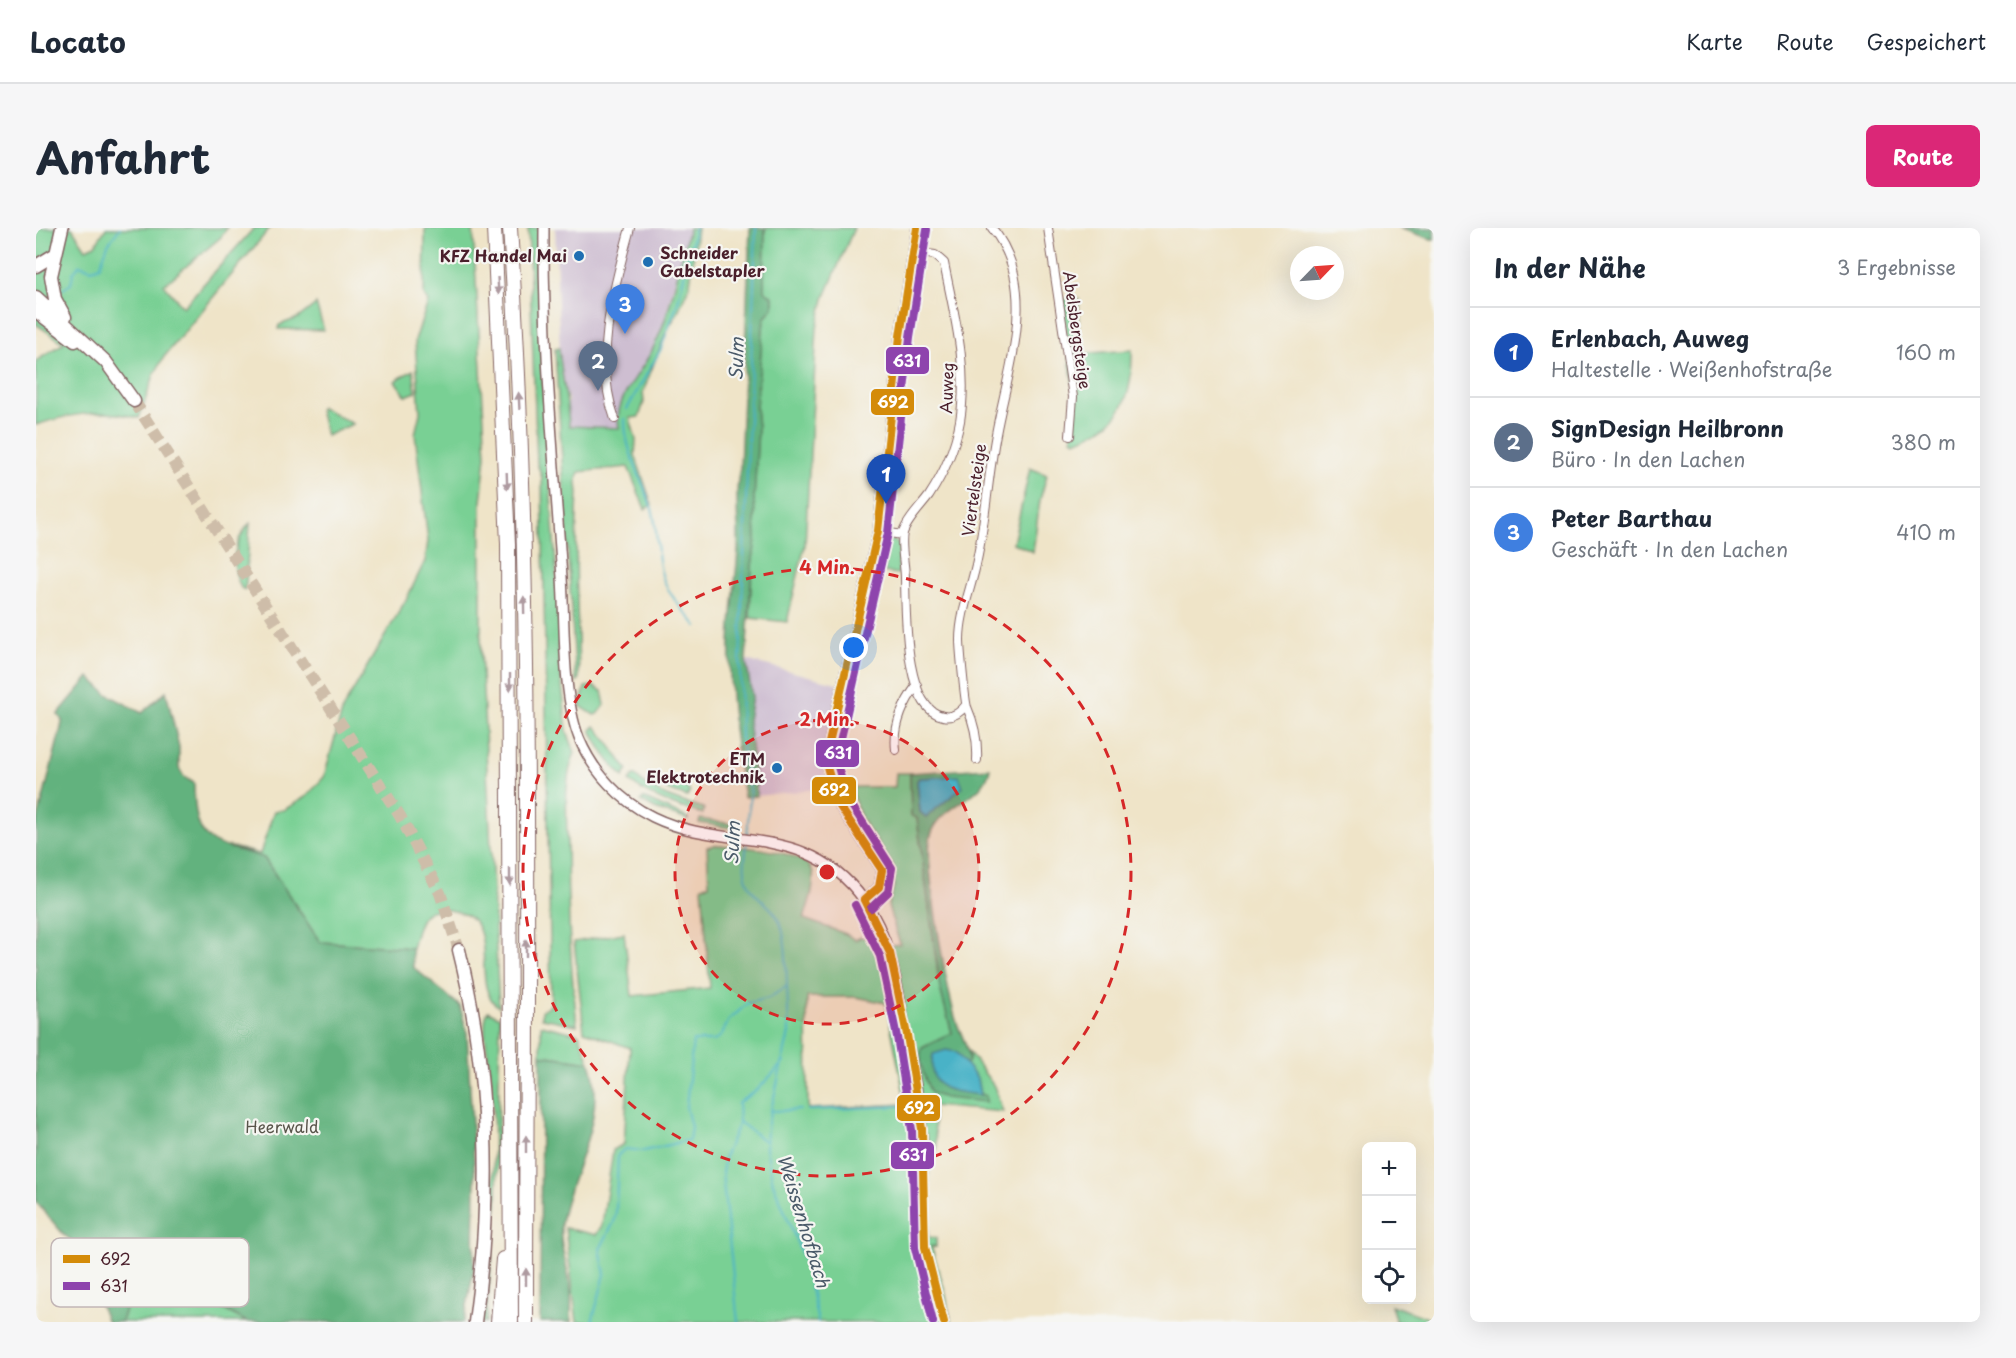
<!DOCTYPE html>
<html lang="de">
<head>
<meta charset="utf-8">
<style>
  body { margin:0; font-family:"Playpen Sans",sans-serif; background:#f6f6f7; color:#1f2937 }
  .controls { position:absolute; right:18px; bottom:18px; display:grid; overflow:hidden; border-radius:9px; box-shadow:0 6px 24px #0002 }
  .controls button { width:54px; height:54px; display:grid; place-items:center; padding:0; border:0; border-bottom:2px solid #e0e1e3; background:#fff; color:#1f2937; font:30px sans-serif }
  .compass { position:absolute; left:1254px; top:18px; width:54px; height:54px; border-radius:50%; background:#fff; box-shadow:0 6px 24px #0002; rotate:65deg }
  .you { position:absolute; left:818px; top:420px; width:21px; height:21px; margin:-15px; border:4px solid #fff; border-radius:50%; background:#1a73e8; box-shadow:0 0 0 9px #1a73e833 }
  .badge { display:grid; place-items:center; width:39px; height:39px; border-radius:50%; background:#db2777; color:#fff; font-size:20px; font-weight:700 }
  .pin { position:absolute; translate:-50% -50px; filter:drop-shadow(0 2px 3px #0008) }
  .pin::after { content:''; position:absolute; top:32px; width:21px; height:18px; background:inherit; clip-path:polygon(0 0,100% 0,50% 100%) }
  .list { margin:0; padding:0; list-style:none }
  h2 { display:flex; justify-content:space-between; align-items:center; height:78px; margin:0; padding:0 24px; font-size:26px }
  h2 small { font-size:20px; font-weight:400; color:#747a83 }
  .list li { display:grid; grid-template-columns:39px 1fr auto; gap:18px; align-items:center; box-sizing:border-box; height:90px; padding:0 24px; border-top:2px solid #e0e1e3 }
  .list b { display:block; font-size:22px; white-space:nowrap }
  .list p { margin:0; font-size:20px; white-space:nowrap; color:#747a83 }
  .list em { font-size:20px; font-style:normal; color:#747a83 }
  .icon { flex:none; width:33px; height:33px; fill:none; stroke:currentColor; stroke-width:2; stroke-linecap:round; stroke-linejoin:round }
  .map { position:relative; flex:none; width:1398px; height:1094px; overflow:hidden; border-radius:9px }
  header { display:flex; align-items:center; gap:36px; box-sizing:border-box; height:84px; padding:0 30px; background:#fff; border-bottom:2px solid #e0e1e3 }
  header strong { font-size:28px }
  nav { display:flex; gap:33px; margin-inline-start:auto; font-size:21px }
  .intro { display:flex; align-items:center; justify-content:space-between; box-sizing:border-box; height:144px; padding:0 36px }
  h1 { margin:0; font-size:42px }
  .button { padding:15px 27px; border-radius:9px; background:#db2777; color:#fff; font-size:21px; font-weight:700 }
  main { display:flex; gap:36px; padding:0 36px }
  aside { flex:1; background:#fff; border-radius:9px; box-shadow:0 6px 24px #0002 }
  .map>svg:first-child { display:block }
  .industrial { fill:#cebed1 }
  .green { fill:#79d094; stroke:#627860; stroke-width:1.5; fill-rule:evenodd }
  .forest { fill:#62b27e; stroke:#566854; stroke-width:1.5 }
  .water { fill:#49b2c7; stroke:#4a6879; stroke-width:1.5 }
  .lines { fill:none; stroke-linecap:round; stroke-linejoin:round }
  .stream { stroke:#49b2c7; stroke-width:2 }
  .primary-tunnel { stroke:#cebda9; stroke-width:12; stroke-dasharray:12 6; stroke-linecap:butt }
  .minor-casing { stroke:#846462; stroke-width:10 }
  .tertiary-casing { stroke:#846462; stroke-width:12 }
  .primary-casing { stroke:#846462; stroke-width:15 }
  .motorway-casing { stroke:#846462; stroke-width:16 }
  .minor { stroke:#fff; stroke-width:8 }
  .tertiary { stroke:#fff; stroke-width:9 }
  .primary { stroke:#fff; stroke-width:12 }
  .motorway { stroke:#fff; stroke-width:14 }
  .bus-1-casing { stroke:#f6f6f2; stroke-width:12 }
  .bus-2-casing { stroke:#f6f6f2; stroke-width:12 }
  .bus-1 { stroke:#d48b09; stroke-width:8 }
  .bus-2 { stroke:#8e44ad; stroke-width:8 }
  .oneway { fill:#ae9aa0 }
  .ring { fill:none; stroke:#d62828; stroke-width:3; stroke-dasharray:10 8 }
  .poi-dot { fill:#1f6fb2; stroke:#f6f6f2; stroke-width:2 }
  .labels { text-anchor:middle; stroke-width:4.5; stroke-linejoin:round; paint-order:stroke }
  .poi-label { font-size:16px; font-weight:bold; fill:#4a1f2b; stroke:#f6f6f2; text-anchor:end }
  .street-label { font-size:16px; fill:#4a1f2b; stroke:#f6f6f2 }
  .park-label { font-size:16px; fill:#58544a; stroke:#f6f6f2 }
  .water-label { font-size:18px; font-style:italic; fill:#4a5a69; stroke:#f6f6f2 }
  .key { fill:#f6f6f2; stroke:#c2b6b6; stroke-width:1.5 }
  .key-label { font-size:16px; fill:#4a1f2b }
  .centre { fill:#d62828; stroke:#f6f6f2; stroke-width:3 }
  .ring-label { font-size:18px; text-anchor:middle; font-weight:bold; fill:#d62828; stroke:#f6f6f2; stroke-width:4.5; stroke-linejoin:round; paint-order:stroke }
  .line-badge { stroke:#f6f6f2; stroke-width:2 }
  .badge-label { font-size:16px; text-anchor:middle; font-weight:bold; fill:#fff }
</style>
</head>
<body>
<header>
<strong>Locato</strong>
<nav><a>Karte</a><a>Route</a><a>Gespeichert</a></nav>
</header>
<div class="intro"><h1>Anfahrt</h1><a class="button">Route</a></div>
<main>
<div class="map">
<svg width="1398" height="1094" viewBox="0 0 1398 1094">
  <rect width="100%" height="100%" fill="#f6f6f2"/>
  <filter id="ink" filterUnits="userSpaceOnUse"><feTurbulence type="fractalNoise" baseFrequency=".0167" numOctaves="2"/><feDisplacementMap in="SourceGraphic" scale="12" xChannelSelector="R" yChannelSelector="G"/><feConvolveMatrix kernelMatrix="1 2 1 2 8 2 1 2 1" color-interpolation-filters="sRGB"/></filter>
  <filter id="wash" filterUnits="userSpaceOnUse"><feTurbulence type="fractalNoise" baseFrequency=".008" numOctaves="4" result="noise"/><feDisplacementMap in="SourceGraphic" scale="24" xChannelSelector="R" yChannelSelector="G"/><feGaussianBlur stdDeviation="1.35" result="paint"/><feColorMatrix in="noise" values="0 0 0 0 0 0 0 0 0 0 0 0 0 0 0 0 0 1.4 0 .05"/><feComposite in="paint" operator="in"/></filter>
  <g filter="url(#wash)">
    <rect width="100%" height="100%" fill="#efe4c8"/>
    <!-- industrial -->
    <path class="industrial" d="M519 0H653L628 94 583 200 532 198V171L525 153Z
      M710 432 804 456 788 533 790 560 721 568 712 492 716 469Z"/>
    <!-- green -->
    <path class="green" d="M0 0H36L50 21 59 17 70 0H191L185 9 128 57 147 79 218 0H234L128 129 118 147 103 190C66 181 36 185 0 197V133L28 115 0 96Z
      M389 0H437L450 228 445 274V423L463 779C437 762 457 716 438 693 429 682 396 676 387 689 381 697 379 711 376 720L284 714 228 630 192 618 224 626 238 583 248 582 271 568 288 549 307 480 371 370 389 333 392 313 379 206 384 185 379 112 392 74 388 67Z
      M492 0H503L506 144 525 407 522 418 531 503 539 525C527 551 531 584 531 612 531 675 534 734 541 797L506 790V782L515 777 506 250 501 235Z
      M653 0H661L654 56 641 86 630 104 607 164 608 174 603 189 594 190 600 212 599 227 616 277 609 281 592 239 543 244C539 251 542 259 542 266 538 328 542 390 543 452L540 455 519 121 523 120C525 147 532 171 533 198L583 200C578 174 597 155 610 133 634 95 641 43 653 0Z
      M729 0H818L788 71 781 100 769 317 751 394 714 390 716 338 720 311 718 271 722 200 720 179 728 91 737 79V69L728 62Z
      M1026 71H1043L1042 126 1096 122C1096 171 1088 196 1039 213L1036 211 1040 182Z
      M280 76 288 102 242 101 243 97 262 90Z
      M377 142 380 164 370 168 359 153Z
      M285 179 317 196 290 208 283 182Z
      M994 240 1011 247 1004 272 997 324 977 315Z
      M214 295 210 353 209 362 205 360C194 337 197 314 214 295Z
      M853 310 863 315 862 346 848 344Z
      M557 458 566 463 569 477 562 486 558 487 544 478 549 459Z
      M559 498C565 502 585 534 592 542L587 549C573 534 563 521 555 502Z
      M860 545H874L875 587 881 590 904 760 916 805 886 820 889 851 895 865 909 870 908 855 933 833V824L958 858 967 884 896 878 901 921H893L892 1009 900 1010V1019L895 1018 909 1063 915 1094H541L529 1000 560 1007 566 997 577 922 588 916 594 820 548 803 538 714 588 705 596 768 674 760 666 658 673 657 671 619 678 617C698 618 773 621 777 645 779 659 772 678 768 691L810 706 819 712 825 709 833 711 838 719 864 716 852 678 858 658 857 638 826 592 815 564 810 559H859ZM771 769H820L850 775 870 876 772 881Z
      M598 547C618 566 641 573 668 580L667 586C639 578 616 571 593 553Z
      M631 552 649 558 654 564 651 569 631 562 625 553Z
      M607 570 652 590V592L619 581 605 573Z
      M664 591 703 597 701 601 663 595Z
      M452 783 464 789 461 977 450 1094H445C454 1011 462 930 455 847 453 828 444 800 452 783Z
      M505 797 543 806 554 834 505 827Z
      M106 1043 132 1052 211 1094H85L96 1057Z
      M1355 1077 1398 1092V1094H1360Z"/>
    <!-- forest -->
    <path class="forest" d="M714 0H729L728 62 737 69V79L728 91 720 179 722 200 718 271 720 311 716 338 710 432 716 469 712 492 721 568 708 569C701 528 695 487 694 446 692 405 699 363 702 322 703 294 698 267 704 240Z
      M1363 0H1398V12Z
      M53 449 71 466 106 485 130 463 143 519V540L148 549 158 555C159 621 173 612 228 630L284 714 376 720 377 739 424 778 431 805 439 951 438 1040 428 1094H211L132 1052 106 1043 96 1057 85 1094H71L42 1025 43 1018 28 1007 0 974V598L25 500 26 493 22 486Z
      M954 540C949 572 905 575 895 607 887 633 911 759 919 789 923 804 933 818 933 833L924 841 943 865 950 868V874L909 870 895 865C889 852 881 833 886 820L916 805 904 760 881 590 875 588 874 545Z
      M505 827 554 834C572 889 537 937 526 989 521 1012 532 1039 535 1062 536 1072 535 1083 535 1094H504Z"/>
    <!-- water -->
    <path class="water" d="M923 548 927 559 890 589 884 584 881 553 883 550Z
      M910 822 920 824 941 850 944 867C917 863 890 864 897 826Z"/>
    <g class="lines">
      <!-- stream -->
      <path class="stream" d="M27 61 35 56 37 45 43 37 56 41 64 38 72 16 84 0
        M591 181 625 121 642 74 659 0
        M589 190C588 223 607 251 616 281 623 303 619 329 627 350 634 369 648 383 661 398
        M711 609 714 566 705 511 704 435 720 0
        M751 758 753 805 731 899 730 920 737 955 769 1034 782 1094
        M772 882 869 878
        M734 883 764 882
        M703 894 730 914
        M556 1094 569 1046 564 1021 578 994 580 984 582 927 589 921 608 923 653 912 655 899 650 879 657 813H678L685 808 693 792 712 775 733 770 751 758C750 738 751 716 745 697 739 677 717 671 711 652 706 640 710 627 711 615
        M702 1094 686 945 689 927 703 894 702 875 722 861 748 834"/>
    </g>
  </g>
  <g filter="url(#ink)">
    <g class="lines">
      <!-- primary-tunnel -->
      <path class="primary-tunnel" d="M98 173 364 588 404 665 423 722"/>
      <!-- minor casing -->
      <g class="minor-casing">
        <path id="minor" d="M1012 0 1037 169 1034 208
          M877 24 899 27 908 35C918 86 933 140 924 193 919 220 908 245 893 268 885 279 871 292 867 305 864 317 869 337 869 350 870 380 867 481 907 488 917 490 924 485 930 477
          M579 191C557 131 578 59 594 0
          M842 303 866 307
          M860 522C857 497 867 476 881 457
          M941 532C942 514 938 495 931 479 929 474 924 421 924 412 924 385 936 358 941 332 950 290 952 248 960 206 972 140 1004 59 956 0"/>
      </g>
      <!-- tertiary casing -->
      <g class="tertiary-casing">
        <path id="tertiary" d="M508 0C507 117 518 233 526 349 529 397 526 466 543 510 557 544 584 573 617 589 691 625 770 592 828 672 858 714 863 769 873 819 878 847 884 874 886 902 889 941 884 980 889 1019 892 1044 902 1069 908 1094
          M828 672 843 659 846 642 801 574 789 532 842 303 864 108 881 0"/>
      </g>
      <!-- primary casing -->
      <g class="primary-casing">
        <path id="primary" d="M26 0 15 48 19 71 29 89
          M0 38 18 27
          M0 69 70 134 98 173
          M0 83 39 113
          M423 722C454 844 456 970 439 1094"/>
      </g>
      <!-- motorway casing -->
      <g class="motorway-casing">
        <path id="motorway" d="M458 0 472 316 475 1094
          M474 0C498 364 490 730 490 1094
          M462 1094 467 1031"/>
      </g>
      <!-- minor -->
      <use href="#minor" class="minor"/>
      <!-- tertiary -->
      <use href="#tertiary" class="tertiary"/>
      <!-- primary -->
      <use href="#primary" class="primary"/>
      <!-- motorway -->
      <use href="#motorway" class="motorway"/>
      <!-- bus-1 casing -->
      <g class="bus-1-casing">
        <path id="bus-1" d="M828 672 843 659 846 642 801 574 789 532 842 303 864 108 881 0
          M828 672 854 725 871 807 886 901 889 1019 908 1094"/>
      </g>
      <!-- bus-2 casing -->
      <g class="bus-2-casing">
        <path id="bus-2" d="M819 677 844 728 861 809 876 902 879 1020 897 1094
          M835 680 852 664 856 640 811 570 800 532 852 305 874 109 891 2"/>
      </g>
      <!-- bus-1 -->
      <use href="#bus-1" class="bus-1"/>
      <!-- bus-2 -->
      <use href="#bus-2" class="bus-2"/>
    </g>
    <!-- one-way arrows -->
    <defs><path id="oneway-solid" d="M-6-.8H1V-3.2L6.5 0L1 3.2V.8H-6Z" transform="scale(1.5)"/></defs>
    <g class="oneway">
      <use href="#oneway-solid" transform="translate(462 58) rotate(87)"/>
      <use href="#oneway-solid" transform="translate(483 173) rotate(-93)"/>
      <use href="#oneway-solid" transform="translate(471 253) rotate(88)"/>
      <use href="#oneway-solid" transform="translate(488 377) rotate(-91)"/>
      <use href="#oneway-solid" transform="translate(474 454) rotate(90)"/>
      <use href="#oneway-solid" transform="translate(474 649) rotate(90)"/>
      <use href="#oneway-solid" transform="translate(490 720) rotate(-90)"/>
      <use href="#oneway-solid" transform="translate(490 916) rotate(-90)"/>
      <use href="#oneway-solid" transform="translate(490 1049) rotate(-90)"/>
    </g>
  </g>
  <!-- distance rings -->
  <circle cx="791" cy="644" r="152" fill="#d62828" fill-opacity=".12"/>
  <g class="ring">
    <circle cx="791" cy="644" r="152"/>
    <circle cx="791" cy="644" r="304"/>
  </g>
  <!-- markers -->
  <g class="poi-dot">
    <circle cx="543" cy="28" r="6"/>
    <circle cx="612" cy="34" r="6"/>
    <circle cx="741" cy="540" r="6"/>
  </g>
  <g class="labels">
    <!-- poi labels -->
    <g class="poi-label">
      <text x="624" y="31" text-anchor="start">Schneider<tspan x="624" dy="18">Gabelstapler</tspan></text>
      <text x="531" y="34">KFZ Handel Mai</text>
      <text x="729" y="537">ETM<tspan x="729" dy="18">Elektrotechnik</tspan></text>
    </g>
    <!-- street labels -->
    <g class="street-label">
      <text transform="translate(1041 102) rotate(82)" y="6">Abelsbergsteige</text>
      <text transform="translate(911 160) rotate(-88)" y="6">Auweg</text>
      <text transform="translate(938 262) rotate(-82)" y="6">Viertelsteige</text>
    </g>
    <!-- park labels -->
    <g class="park-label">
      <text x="246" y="905">Heerwald</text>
    </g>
    <!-- water labels -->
    <g class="water-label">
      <text transform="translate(701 131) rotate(-88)" y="6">Sulm</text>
      <text transform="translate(697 615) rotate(-87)" y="6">Sulm</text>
      <text transform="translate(767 993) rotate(73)" y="6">Weissenhofbach</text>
    </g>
  </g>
  <!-- legend -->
  <rect x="15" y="1010" width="198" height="69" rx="9" class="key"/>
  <rect x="27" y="1027" width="27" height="8" fill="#d48b09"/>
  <rect x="27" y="1054" width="27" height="8" fill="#8e44ad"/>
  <g class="key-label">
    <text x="64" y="1037">692</text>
    <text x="64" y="1064">631</text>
  </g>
  <circle cx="791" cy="644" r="9" class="centre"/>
  <g class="ring-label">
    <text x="791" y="346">4 Min.</text>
    <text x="791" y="498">2 Min.</text>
  </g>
  <g class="line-badge">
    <rect x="849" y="118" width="45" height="29" rx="6" fill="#8e44ad"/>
    <rect x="834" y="160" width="45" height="28" rx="6" fill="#d48b09"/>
    <rect x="779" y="511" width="45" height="29" rx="6" fill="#8e44ad"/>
    <rect x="775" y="548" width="46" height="29" rx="6" fill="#d48b09"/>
    <rect x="860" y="866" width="45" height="28" rx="6" fill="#d48b09"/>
    <rect x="854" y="913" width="45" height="29" rx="6" fill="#8e44ad"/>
  </g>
  <g class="badge-label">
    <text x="871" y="139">631</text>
    <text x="857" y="180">692</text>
    <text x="802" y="531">631</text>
    <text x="798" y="568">692</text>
    <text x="883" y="886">692</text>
    <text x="877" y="933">631</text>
  </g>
</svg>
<div class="controls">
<button>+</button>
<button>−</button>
<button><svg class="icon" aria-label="locate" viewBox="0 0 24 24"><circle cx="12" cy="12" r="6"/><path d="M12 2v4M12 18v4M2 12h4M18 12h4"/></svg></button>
</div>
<svg class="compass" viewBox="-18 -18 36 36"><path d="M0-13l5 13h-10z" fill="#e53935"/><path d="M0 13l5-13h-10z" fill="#747a83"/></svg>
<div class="you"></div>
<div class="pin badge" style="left:850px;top:276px;background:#1a4fb4">1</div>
<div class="pin badge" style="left:562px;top:163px;background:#5c6f8a">2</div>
<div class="pin badge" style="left:589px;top:106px;background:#3f7fe0">3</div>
</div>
<aside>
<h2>In der Nähe<small>3 Ergebnisse</small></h2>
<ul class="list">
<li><span class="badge" style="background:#1a4fb4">1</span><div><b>Erlenbach, Auweg</b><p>Haltestelle · Weißenhofstraße</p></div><em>160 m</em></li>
<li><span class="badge" style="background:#5c6f8a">2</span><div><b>SignDesign Heilbronn</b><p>Büro · In den Lachen</p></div><em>380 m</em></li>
<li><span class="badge" style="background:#3f7fe0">3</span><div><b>Peter Barthau</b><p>Geschäft · In den Lachen</p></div><em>410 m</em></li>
</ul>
</aside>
</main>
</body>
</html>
